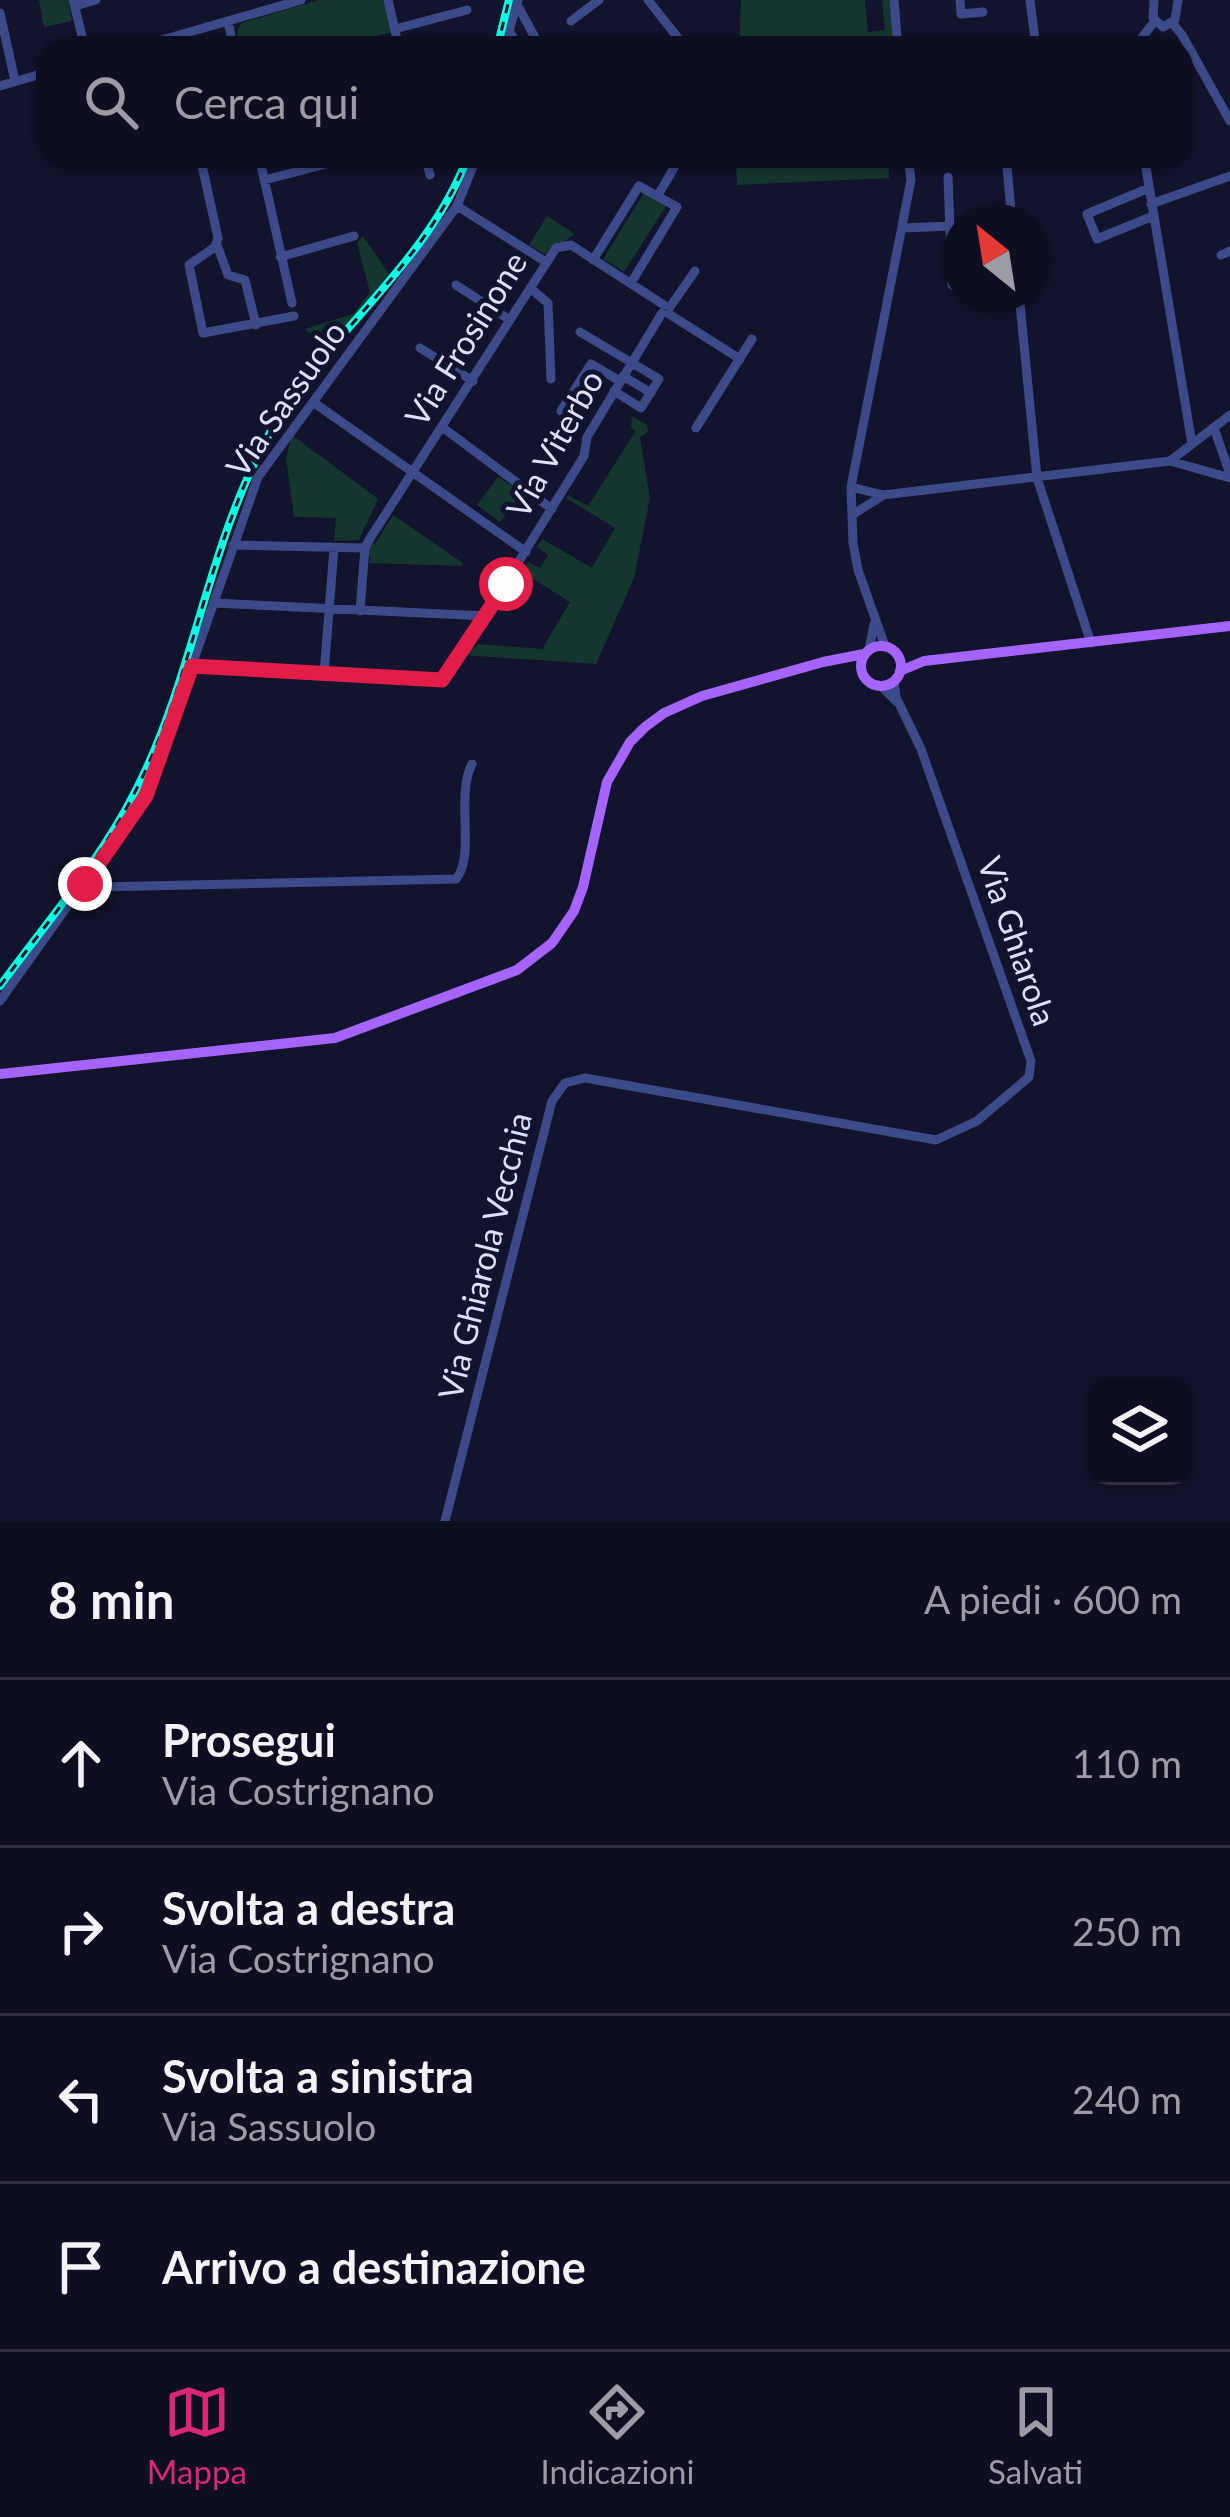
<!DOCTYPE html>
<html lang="it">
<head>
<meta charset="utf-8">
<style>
  body { margin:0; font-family:Lato,sans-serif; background:#17172a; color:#f1f3f6 }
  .controls { position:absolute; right:36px; bottom:36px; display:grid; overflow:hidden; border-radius:24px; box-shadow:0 3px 9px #0004 }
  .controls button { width:108px; height:108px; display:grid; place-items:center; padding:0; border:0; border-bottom:3px solid #2e2e3f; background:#0e0e21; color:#f1f3f6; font:60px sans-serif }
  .compass { position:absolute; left:942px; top:204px; width:108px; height:108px; border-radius:50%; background:#0e0e21; box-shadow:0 3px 9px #0004; rotate:330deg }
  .stop { position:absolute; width:36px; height:36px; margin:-27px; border:9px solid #e11d48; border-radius:50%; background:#fff }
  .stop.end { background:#e11d48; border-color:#fff; box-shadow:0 3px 12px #0008 }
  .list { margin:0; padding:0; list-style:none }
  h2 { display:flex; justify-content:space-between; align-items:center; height:156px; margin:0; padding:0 48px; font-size:51px }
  h2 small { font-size:39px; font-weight:400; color:#9b9ca5 }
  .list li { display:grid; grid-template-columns:78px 1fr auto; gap:36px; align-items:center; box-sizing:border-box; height:168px; padding:0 48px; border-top:3px solid #2e2e3f }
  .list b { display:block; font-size:45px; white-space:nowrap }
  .list p { margin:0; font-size:39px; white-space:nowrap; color:#9b9ca5 }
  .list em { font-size:39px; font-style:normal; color:#9b9ca5 }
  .icon { flex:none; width:66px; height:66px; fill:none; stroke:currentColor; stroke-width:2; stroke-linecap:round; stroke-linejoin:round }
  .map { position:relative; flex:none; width:1230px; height:1521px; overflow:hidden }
  .search { position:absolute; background:#0e0e21; box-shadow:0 3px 9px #0004; left:36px; right:36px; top:36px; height:132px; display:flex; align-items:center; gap:30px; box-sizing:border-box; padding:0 42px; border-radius:36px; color:#9b9ca5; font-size:45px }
  .sheet { height:828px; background:#0e0e21 }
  nav { display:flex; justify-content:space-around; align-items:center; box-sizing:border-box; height:168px; border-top:3px solid #2e2e3f; background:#0e0e21; font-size:33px; color:#9b9ca5 }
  nav a { display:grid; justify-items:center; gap:6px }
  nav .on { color:#db2777 }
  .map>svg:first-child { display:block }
  .green { fill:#15362e }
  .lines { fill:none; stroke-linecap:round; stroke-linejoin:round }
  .minor { stroke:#3d4a8a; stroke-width:9 }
  .major { stroke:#a565fd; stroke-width:10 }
  .rail-casing { stroke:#0bfce3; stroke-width:8 }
  .rail { stroke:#12132c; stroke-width:3; stroke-dasharray:9; stroke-linecap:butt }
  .route { stroke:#e11d48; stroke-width:15 }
  .labels { text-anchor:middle; stroke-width:10; stroke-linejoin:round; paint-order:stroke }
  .street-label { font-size:33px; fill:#dde0ff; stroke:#12132c }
</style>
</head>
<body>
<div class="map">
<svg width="1230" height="1521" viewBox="0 0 1230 1521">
  <rect width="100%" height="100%" fill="#12132c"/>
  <!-- green -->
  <path class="green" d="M39 0H68L72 21 44 27Z
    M319 0H384L392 32 331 48H241L237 32 241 23Z
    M741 0H865L868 32 885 30 882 0H890L894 48H739Z
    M736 156H888L889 178 737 185Z
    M644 193 666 206 624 272 603 259Z
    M547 216 575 234 545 254 529 245Z
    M363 236 389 274 300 383 299 367H308L324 347 305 329 353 314 370 292 357 243Z
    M632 416 647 425 648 432 640 437 650 498 634 578 596 664 463 655 478 644 542 649 570 602 522 572 528 562 540 568 548 555 537 547 542 539 592 568 615 528 566 498 568 495 588 506 635 432 631 426Z
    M292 435 378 499 359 540 334 541 336 518 294 517 286 458Z
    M498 477 523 492 500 522 477 505Z
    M393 515 463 563 462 566 370 563V556L365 555 370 542 375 544Z"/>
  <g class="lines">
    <!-- minor -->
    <path class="minor" d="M73 0 85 48
      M388 0 399 48
      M648 0 686 48
      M894 0 898 48
      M960 0 961 14 983 12
      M1030 0 1036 48
      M1154 0 1153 18 1163 27 1175 20 1178 0
      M75 6 96 0
      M519 8 539 45
      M0 13 15 81
      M571 21 599 0
      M228 22 234 48
      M1173 24 1182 35 1230 121
      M395 29 467 10
      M509 31 514 39 533 48
      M134 48 301 0
      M504 48 518 0
      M1134 48 1154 22
      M0 86 48 72
      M200 156 218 238 215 247 189 265 203 333 294 316
      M259 156 292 303
      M425 156 430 175
      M577 156 602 161
      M1006 156 1012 222
      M1144 156 1192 444
      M948 177 952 285
      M264 180 357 156
      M1149 188 1087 214 1097 239 1153 216
      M658 195 681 156
      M1151 204 1230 176
      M457 206 546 262
      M902 228 950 226
      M217 245 228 275 245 280 256 325
      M1221 255 1230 251
      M280 257 354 236
      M593 260 639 186 677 207 631 283
      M456 285 510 320
      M530 288 548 303 551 379
      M1019 294 1037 478 1091 643
      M670 307 695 271
      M669 314 740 359
      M580 332 659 379 641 408 614 391
      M420 348 473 381
      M623 376 651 393
      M313 402 526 552
      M561 411 591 364 620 381
      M442 427 552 509
      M696 428 752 339
      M1214 428 1230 474
      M1170 461 1230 415
      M851 487 883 495 1170 461 1230 478
      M852 515 882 496
      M233 545 365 548
      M213 603 486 616
      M360 611 365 548 369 540 556 248 571 245 664 305
      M885 646 858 570 853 543 851 487 911 180 908 156
      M869 650 874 624
      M192 666 446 679 584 456 587 437 662 313
      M324 674 334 548
      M881 686 897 702
      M85 884 99 887 456 879C476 856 455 796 472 764
      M0 1001 146 796 258 477 457 206 477 156
      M445 1521 552 1101 565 1083 585 1078 936 1140 977 1121 1029 1077 1031 1061 921 749 896 697 894 681"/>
    <!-- major -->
    <path class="major" d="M861 666a20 20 0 1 1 40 0a20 20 0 1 1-40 0Z
      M900 671 924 661 1230 626
      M0 1074 335 1038 517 970 552 943 574 911 583 887 607 782 630 742 645 727 664 713 702 696 823 662 864 654"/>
    <!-- rail casing -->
    <g class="rail-casing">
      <path id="rail" d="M497 48 509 0
        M0 986C46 923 101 860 136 790 193 679 207 548 267 438 322 336 427 267 468 156"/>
    </g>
    <!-- rail -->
    <use href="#rail" class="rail"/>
  </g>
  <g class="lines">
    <!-- route -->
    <path class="route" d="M85 884 146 796 192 666 442 680 506 584"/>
  </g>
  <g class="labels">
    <!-- street labels -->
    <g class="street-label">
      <text transform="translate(466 339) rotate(-58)" y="12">Via Frosinone</text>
      <text transform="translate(286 399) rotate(-55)" y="12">Via Sassuolo</text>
      <text transform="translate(555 444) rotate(-61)" y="12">Via Viterbo</text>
      <text transform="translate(1017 941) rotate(71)" y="12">Via Ghiarola</text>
      <text transform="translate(485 1256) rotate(-76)" y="12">Via Ghiarola Vecchia</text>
    </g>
  </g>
</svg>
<div class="controls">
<button><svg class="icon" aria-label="layers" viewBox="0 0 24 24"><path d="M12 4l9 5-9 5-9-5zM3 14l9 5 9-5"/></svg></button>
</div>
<svg class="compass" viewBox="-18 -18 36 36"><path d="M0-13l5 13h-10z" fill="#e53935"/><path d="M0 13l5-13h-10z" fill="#9b9ca5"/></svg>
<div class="stop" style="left:506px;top:584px"></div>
<div class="stop end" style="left:85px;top:884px"></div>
<div class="search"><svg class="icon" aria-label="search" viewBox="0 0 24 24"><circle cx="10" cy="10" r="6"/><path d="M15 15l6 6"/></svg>Cerca qui</div>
</div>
<section class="sheet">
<h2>8 min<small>A piedi · 600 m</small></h2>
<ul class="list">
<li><svg class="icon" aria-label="ahead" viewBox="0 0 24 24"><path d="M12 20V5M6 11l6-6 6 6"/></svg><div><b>Prosegui</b><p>Via Costrignano</p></div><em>110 m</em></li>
<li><svg class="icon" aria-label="right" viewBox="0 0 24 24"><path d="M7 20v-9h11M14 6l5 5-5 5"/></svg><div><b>Svolta a destra</b><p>Via Costrignano</p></div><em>250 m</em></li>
<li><svg class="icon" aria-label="left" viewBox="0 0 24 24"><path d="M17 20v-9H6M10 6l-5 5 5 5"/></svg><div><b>Svolta a sinistra</b><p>Via Sassuolo</p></div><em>240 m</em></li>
<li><svg class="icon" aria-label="arrive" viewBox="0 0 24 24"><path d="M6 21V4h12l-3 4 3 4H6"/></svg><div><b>Arrivo a destinazione</b></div></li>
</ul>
</section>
<nav>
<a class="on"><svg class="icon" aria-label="map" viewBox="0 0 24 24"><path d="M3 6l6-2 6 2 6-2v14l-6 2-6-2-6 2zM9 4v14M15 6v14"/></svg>Mappa</a>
<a><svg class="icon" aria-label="directions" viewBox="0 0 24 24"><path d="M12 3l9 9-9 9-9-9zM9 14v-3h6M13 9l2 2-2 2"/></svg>Indicazioni</a>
<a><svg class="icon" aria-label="saved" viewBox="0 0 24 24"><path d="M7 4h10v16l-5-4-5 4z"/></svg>Salvati</a>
</nav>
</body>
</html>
